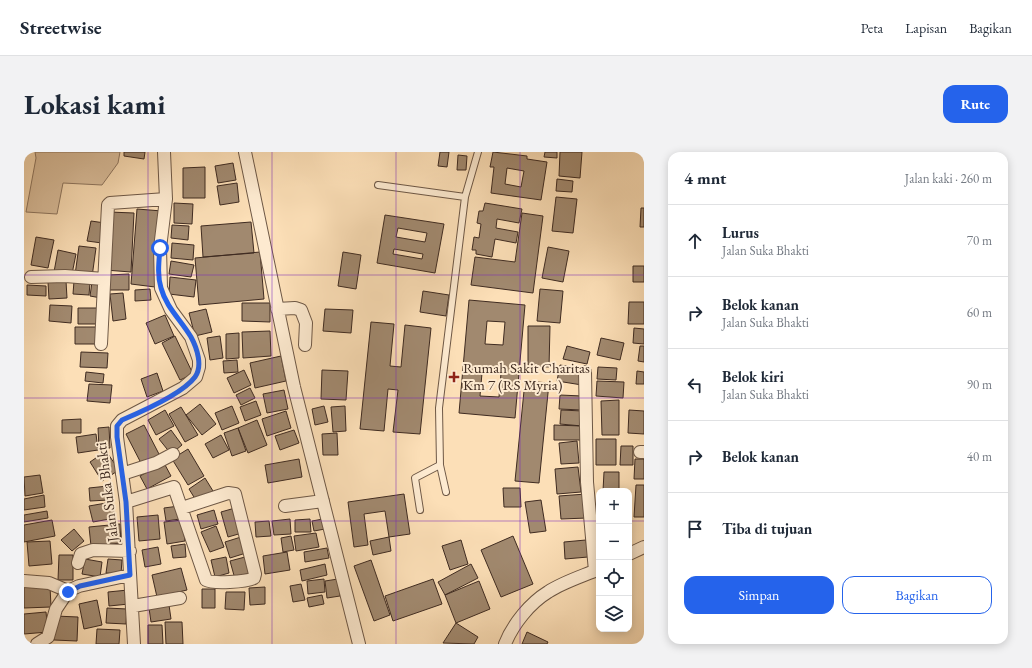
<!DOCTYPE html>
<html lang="id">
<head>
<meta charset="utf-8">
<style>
  body { margin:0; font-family:"EB Garamond",serif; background:#f2f2f3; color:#1f2937 }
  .controls { position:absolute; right:12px; bottom:12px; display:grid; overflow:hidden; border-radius:8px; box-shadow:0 2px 10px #0003 }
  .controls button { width:36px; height:36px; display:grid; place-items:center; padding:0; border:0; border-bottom:1px solid #e0e1e3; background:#fff; color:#1f2937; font:20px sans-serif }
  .stop { position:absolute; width:12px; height:12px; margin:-9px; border:3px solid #2563eb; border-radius:50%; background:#fff }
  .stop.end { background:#2563eb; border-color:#fff; box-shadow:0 1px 4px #0008 }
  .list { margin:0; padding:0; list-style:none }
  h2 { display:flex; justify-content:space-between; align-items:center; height:52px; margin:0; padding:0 16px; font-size:17px }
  h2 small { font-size:13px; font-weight:400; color:#747a83 }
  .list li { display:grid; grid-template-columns:26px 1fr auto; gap:12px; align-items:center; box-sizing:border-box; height:72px; padding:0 16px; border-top:1px solid #e0e1e3 }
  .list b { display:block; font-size:15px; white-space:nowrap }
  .list p { margin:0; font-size:13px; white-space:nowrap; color:#747a83 }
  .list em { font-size:13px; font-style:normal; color:#747a83 }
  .actions { display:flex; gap:8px; padding:12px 16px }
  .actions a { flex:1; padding:9px 0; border:1px solid #2563eb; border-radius:12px; text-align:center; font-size:14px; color:#2563eb }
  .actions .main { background:#2563eb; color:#fff }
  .icon { flex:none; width:22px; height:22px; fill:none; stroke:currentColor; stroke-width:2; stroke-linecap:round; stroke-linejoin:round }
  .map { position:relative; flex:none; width:620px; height:492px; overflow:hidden; border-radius:12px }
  header { display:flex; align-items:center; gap:24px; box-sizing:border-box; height:56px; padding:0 20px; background:#fff; border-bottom:1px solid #e0e1e3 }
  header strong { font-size:19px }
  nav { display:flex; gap:22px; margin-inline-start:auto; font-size:14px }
  .intro { display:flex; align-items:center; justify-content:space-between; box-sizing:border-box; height:96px; padding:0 24px }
  h1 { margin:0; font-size:28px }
  .button { padding:10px 18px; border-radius:12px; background:#2563eb; color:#fff; font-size:14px; font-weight:700 }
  main { display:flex; gap:24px; padding:0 24px }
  aside { flex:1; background:#fff; border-radius:12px; box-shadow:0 2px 10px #0003 }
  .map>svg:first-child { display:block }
  .green { fill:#dcc09e; stroke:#8e7660 }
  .building { fill:#a1896f; stroke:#3f2b21; fill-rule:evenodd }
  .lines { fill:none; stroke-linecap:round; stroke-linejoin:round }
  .lane-casing { stroke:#6e5846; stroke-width:8 }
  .street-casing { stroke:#6e5846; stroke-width:14 }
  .lane { stroke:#fdead0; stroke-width:6 }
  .street { stroke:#fdead0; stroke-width:12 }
  .route { stroke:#2563eb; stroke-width:5 }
  .grid { fill:none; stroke:#7b2cbf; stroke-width:1; stroke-opacity:0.55 }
  .poi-dot { fill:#8f2418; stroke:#fdead0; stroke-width:1.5 }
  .labels { text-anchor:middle; stroke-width:4; stroke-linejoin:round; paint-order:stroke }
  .poi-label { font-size:15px; fill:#3f2b21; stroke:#fdead0; text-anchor:start }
  .street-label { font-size:15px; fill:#3f2b21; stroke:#fdead0 }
</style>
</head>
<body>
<header>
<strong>Streetwise</strong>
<nav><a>Peta</a><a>Lapisan</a><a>Bagikan</a></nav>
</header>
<div class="intro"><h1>Lokasi kami</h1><a class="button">Rute</a></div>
<main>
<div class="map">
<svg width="620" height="492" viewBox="0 0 620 492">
  <rect width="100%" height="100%" fill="#fcdfb7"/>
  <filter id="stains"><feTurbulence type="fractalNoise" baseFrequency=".005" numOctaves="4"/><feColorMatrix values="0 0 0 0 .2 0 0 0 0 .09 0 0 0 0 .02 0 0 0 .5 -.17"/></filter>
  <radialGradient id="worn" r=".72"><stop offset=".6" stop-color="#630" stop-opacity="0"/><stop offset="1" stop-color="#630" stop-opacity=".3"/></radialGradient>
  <!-- green -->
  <path class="green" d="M11 0H96L94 11 78 33 39 31 33 62 2 60 12 6Z"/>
  <!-- building -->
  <path class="building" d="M100 0H121L120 7 100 4Z
    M416 0H425L423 15 414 14Z
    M469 0 503 4V7L523 10 517 48 467 41 470 15H466ZM483 16 500 19 497 35 481 32Z
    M521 0H533V6L520 5Z
    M536 0H558L556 26 535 24Z
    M434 3 443 4 442 18H433Z
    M209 11 212 28 194 31 191 14Z
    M181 15V46H159V16Z
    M533 27 549 29 548 40 532 39Z
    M213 31 215 50 196 53 193 34Z
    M532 45 553 47 549 81 528 79Z
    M150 51 169 52 168 72 150 71Z
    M461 51 498 57 495 71 473 67 472 76 494 80 492 91 471 87 468 105 452 102V98H448L450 85 455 86 457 72 453 71 455 59H459Z
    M617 56H620V75H616Z
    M113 57 138 59 131 135 107 132Z
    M85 60 110 61 107 120 81 118Z
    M498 61 519 64 509 141 447 133 451 105 491 110Z
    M361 63 420 72 411 121 353 111ZM374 76 403 81 401 90 372 85ZM370 97 399 102 398 107 369 102Z
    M67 69 81 71 78 91 63 89Z
    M227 70 230 101 179 105 177 74Z
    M148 73 165 74 164 88 147 86Z
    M12 85 30 88 24 116 7 113Z
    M148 91 170 93 169 108 147 106Z
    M55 94 72 96 68 125 51 123Z
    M524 95 545 99 539 130 518 126Z
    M34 98 52 102 48 122 30 120Z
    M236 100 240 147 175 153 171 106Z
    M319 100 337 103 332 137 314 134Z
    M147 109 170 113 167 125 145 122Z
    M609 114H620V130H609Z
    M105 122V138H84V123Z
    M146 125 172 128 170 145 145 142Z
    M42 129 43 146 25 147 24 130Z
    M50 129 66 131 65 143 49 142Z
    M68 130 79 132 77 146 66 144Z
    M3 133 22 134V144L3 143Z
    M126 137 127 148 111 149V138Z
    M516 137 539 139 536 171 513 169Z
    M399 139 425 143 422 164 396 160Z
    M99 141 102 167 89 169 86 142Z
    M445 148 501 153 491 266 435 261ZM463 169 481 170 479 193 461 192ZM458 221H477L475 245 456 244Z
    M605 150H620V172H604Z
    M218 151H246V170L218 169Z
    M26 153 48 154 47 171 25 169Z
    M54 156H76V172H54Z
    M182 157 188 180 171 184 165 161Z
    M301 157 329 158 327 181 299 179Z
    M141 163 150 184 131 192 122 171Z
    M347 170 370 172 366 214 377 215 381 173 407 176 396 282 369 280 374 238 364 237 360 279 336 277Z
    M504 174H526L525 215 504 214Z
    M51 175H76V192H51Z
    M610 176 620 177V192L609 191Z
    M246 179 247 204 219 206 218 180Z
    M215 181V206L202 207V182Z
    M151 184 169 222 156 228 138 191Z
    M196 184 199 206 186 208 183 186Z
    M577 186 600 191 596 208 573 203Z
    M543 194 566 200 563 212 539 207Z
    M616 194H620V210L614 209Z
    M57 200 84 201 83 216 56 215Z
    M257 204 262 229 231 236 226 211Z
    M213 208 214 220 200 221 199 209Z
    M536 213 560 217 558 233 533 229Z
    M574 215 593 216 592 228 573 227Z
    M220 218 227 233 210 241 203 226Z
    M298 218 324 219 322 248 297 247Z
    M613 219 620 220V232H612Z
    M62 220 80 222 79 231 61 229Z
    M133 221 139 239 123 245 117 227Z
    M501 229 525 231 515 331 491 329Z
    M573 229 600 230 599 246 572 244Z
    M65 232 88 233 86 251 63 249Z
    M226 236 231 246 217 253 212 243Z
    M260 238 264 257 243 261 239 242Z
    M536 243 558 244V258L535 257Z
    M595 248V283H578L577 249Z
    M232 249 237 263 221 269 216 255Z
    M176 252 192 272 178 283 162 263Z
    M208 254 215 271 198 278 191 261Z
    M300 254 304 270 291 273 288 257Z
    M321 254 322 279 309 280 307 255Z
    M157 255 174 283 161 290 145 262Z
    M141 258 150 274 132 283 124 268Z
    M537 258 559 259 558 274 536 272Z
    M605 258 620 259V282L604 281Z
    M262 259 267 276 243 284 238 267Z
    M57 267V281H38V268Z
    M233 268 243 293 224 301 214 276Z
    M120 273 136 304 118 313 102 282Z
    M530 273 558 274V288H530Z
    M85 275 86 296H75L74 276Z
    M214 276 222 299 208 304 200 281Z
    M147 278 158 293 147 302 135 287Z
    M270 278 275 291 256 298 251 284Z
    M313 281 314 303H299L298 282Z
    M72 282 74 298 54 301 52 285Z
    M197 283 205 298 189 306 181 292Z
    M572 287H592V313H572Z
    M553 289 555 311 537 312 535 291Z
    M597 294H609V313H596Z
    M164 297 180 324 164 333 148 307Z
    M82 299 95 318 78 329 66 310Z
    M275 307 278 325 244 331 241 313Z
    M611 307H620V327H610Z
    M140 311 147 324 123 337 116 324Z
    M554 315 557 340 533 342 531 317Z
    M580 320H595V339H579Z
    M16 323 19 341 1 344 0 325Z
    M181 326 189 339 173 350 165 337Z
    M612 333H620V365H610Z
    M84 334 85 348 66 349 65 336Z
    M479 336H496L497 355H480Z
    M380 342 386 382 365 385 361 359 340 362 344 393 330 395 324 350Z
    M562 342 563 366 537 367 535 344Z
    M20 343 21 355 0 358V347Z
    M517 348 522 379 506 381 501 350Z
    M88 350 91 366 69 370 65 354Z
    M155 354 156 367 142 369 140 356Z
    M211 356 218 381 204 385 197 360Z
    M190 358 194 372 177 377 173 363Z
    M23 359 24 366 0 370V363Z
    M134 363 136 387 115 389 113 365Z
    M266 367 267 382 250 383 248 369Z
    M286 367 287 380H271V368Z
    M299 367 301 377 290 379 288 369Z
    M28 368 31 384 0 390V373Z
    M158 368 161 389 143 392 140 370Z
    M245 369 247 384 232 385 231 370Z
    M96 372 97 391 67 394 65 375Z
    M192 374 200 395 186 400 177 380Z
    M50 377 60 389 48 399 37 388Z
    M292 381 295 395 272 399 270 384Z
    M267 384 270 398 259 400 257 386Z
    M489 384 509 432 477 445 457 398Z
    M217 385 222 401 206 406 201 390Z
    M365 385 367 399 349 403 346 389Z
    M437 388 444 412 426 418 418 394Z
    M562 388 564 405 541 407 540 390Z
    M26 389 28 412 5 414 3 390Z
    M161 392 162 405 149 406 147 394Z
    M134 395 137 412 121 415 118 398Z
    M303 396 305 406 281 410 280 400Z
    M263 400 266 418 241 422 239 404Z
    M35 403H49V428H34Z
    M202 405 205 421 191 425 187 408Z
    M221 405 226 422 211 427 206 409Z
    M61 407 78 410 76 425 58 422Z
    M84 407 98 408 97 422 82 421Z
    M347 408 366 463 350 469 330 414Z
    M301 412 303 423 278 429 276 418Z
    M447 412 454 426 421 443 414 430Z
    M157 416 163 438 133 445 128 423Z
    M300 427 301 440 284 442 283 429Z
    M314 427 316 444 303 446 301 429Z
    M409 427 418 452 369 469 361 444Z
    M455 429 466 457 432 471 421 443Z
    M277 432 281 448 269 450 266 434Z
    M0 434H26L27 455 0 456Z
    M241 435V452L226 453 225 436Z
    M178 437H191V456H178Z
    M104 438 105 452 85 454 84 440Z
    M202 440H221L220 458 201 457Z
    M298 443 300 452 285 455 283 446Z
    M73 448 78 473 60 477 55 452Z
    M145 453 147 467 127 470 125 456Z
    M83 456 103 457 102 472 82 471Z
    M22 460 24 480 0 482V462Z
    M31 464 54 465 53 489 30 488Z
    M141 470H158L159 492H142Z
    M432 471 454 485 450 492 419 491Z
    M124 473H138L139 492H124Z
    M73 477 96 478 95 492H72Z
    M503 480 524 490 523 492H498Z"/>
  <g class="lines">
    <!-- lane casing -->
    <g class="lane-casing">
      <path id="lane" d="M354 33 441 45
        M422 340 416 313 415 256 441 45 454 0
        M396 358 391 326 416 313"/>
    </g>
    <!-- street casing -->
    <g class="street-casing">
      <path id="street" d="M221 0 270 235 335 492
        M7 125 41 124 80 127
        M253 157 271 156 277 158 282 171 281 193
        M77 192 84 53 86 51 142 47
        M561 220 563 330 571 419
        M616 300H620
        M98 322 132 311 149 302
        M102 350 150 335 182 428C189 432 222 430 230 426L231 422 211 342 204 341 158 356
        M261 354 299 349
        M605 402 620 395
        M54 411 57 402 69 398 106 399
        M0 429 25 431 44 439 55 434 106 423
        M109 454 156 446
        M13 492 24 485 32 457 44 439
        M110 492 102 350 93 285V274L98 268 159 236 172 225 175 215V208L167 185 147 158 137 136 136 96 142 47 140 0
        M481 492C489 472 506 451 524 440 539 430 559 424 575 417"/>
    </g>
    <!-- lane -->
    <use href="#lane" class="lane"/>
    <!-- street -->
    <use href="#street" class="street"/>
  </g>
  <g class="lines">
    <!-- route -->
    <path class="route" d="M44 440 56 434 106 423 102 350 93 285V274L98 268C117 260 159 241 171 225 179 214 173 196 167 185 157 168 142 155 137 136 133 123 135 109 136 96"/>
  </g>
  <!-- grid -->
  <path class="grid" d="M124 0V492M248 0V492M372 0V492M496 0V492M0 123H620M0 246H620M0 369H575M605 369H620"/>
  <!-- markers -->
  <path class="poi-dot" d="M428 219h4v4h4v4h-4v4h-4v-4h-4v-4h4z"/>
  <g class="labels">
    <!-- poi labels -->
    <g class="poi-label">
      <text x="439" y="221">Rumah Sakit Charitas<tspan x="439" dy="17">Km 7 (RS Myria)</tspan></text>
    </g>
    <!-- street labels -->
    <g class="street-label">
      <text transform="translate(83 340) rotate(-97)" y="5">Jalan Suka Bhakti</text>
    </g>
  </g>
  <rect width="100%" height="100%" filter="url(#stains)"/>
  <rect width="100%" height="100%" fill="url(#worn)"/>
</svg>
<div class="controls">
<button>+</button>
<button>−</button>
<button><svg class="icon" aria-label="locate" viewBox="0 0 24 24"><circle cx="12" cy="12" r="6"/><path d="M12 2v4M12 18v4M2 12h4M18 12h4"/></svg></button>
<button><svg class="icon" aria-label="layers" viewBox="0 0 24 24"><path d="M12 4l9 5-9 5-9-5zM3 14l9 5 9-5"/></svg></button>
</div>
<div class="stop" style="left:136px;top:96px"></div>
<div class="stop end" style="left:44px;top:440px"></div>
</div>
<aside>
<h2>4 mnt<small>Jalan kaki · 260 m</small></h2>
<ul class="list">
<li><svg class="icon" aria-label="ahead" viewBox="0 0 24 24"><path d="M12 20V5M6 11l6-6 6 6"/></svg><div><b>Lurus</b><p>Jalan Suka Bhakti</p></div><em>70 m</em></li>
<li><svg class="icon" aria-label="right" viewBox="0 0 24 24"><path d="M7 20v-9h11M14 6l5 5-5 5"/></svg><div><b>Belok kanan</b><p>Jalan Suka Bhakti</p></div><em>60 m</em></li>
<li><svg class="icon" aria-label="left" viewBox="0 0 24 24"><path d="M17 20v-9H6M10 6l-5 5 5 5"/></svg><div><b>Belok kiri</b><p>Jalan Suka Bhakti</p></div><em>90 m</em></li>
<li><svg class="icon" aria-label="right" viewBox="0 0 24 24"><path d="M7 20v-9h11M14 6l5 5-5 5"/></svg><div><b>Belok kanan</b></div><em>40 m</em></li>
<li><svg class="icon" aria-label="arrive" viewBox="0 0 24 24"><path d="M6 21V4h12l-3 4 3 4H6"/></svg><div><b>Tiba di tujuan</b></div></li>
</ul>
<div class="actions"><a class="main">Simpan</a><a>Bagikan</a></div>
</aside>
</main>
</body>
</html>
